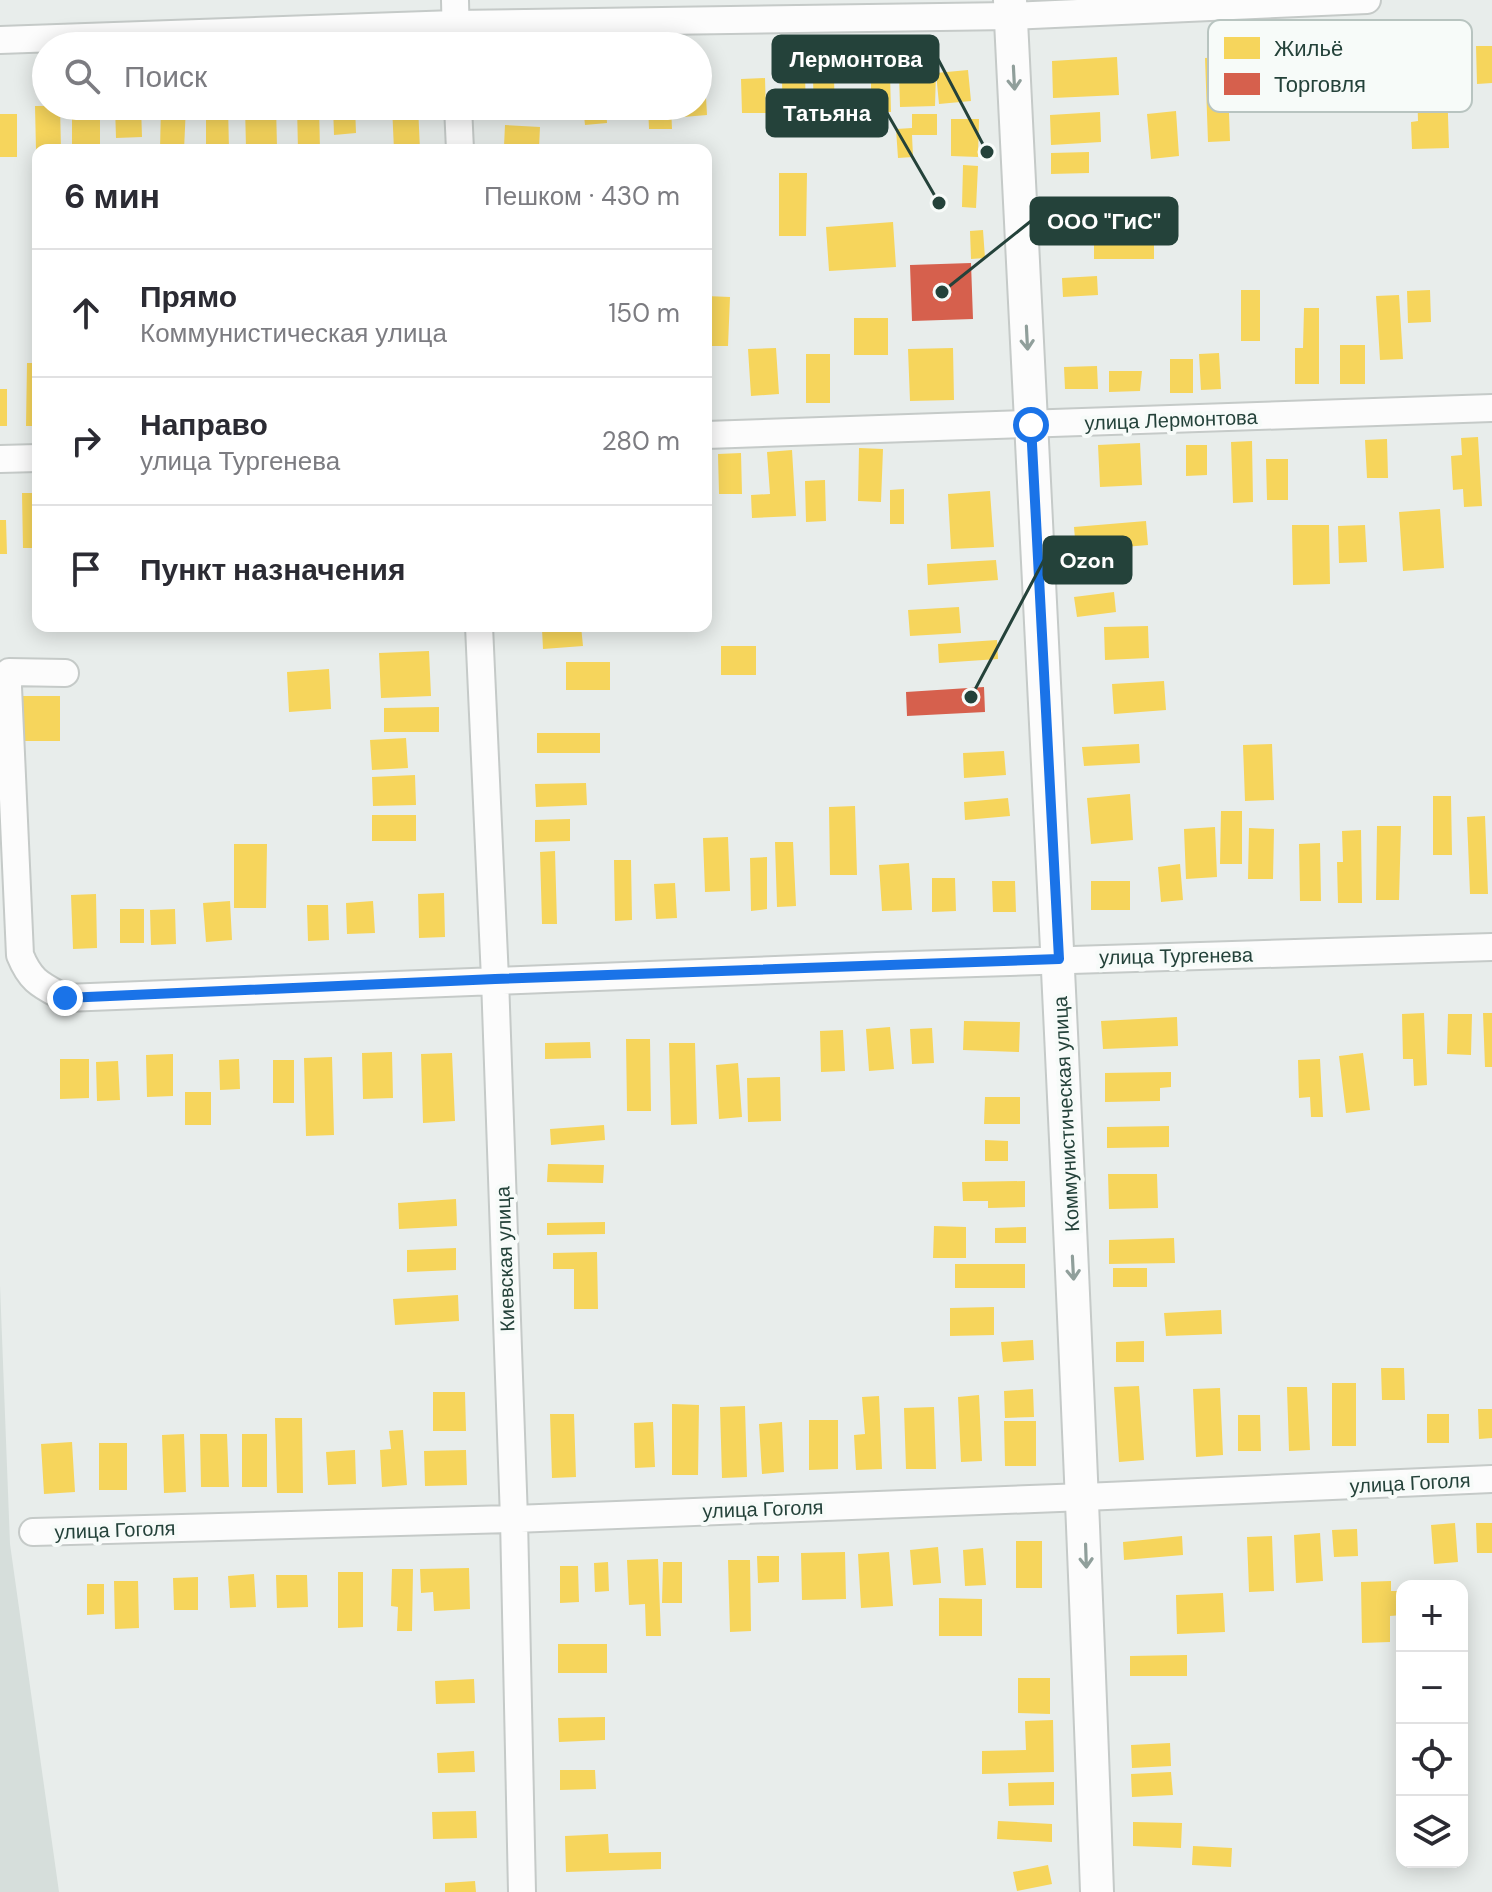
<!DOCTYPE html>
<html lang="ru">
<head>
<meta charset="utf-8">
<style>
  body { margin:0; font-family:"DM Sans",sans-serif; background:#f2f2f3; color:#2b2b33 }
  .controls { position:absolute; right:24px; bottom:24px; display:grid; overflow:hidden; border-radius:16px; box-shadow:0 4px 20px #0003 }
  .controls button { width:72px; height:72px; display:grid; place-items:center; padding:0; border:0; border-bottom:2px solid #e1e1e2; background:#fff; color:#2b2b33; font:40px sans-serif }
  .stop { position:absolute; width:24px; height:24px; margin:-18px; border:6px solid #1a73e8; border-radius:50%; background:#fff }
  .stop.end { background:#1a73e8; border-color:#fff; box-shadow:0 2px 8px #0008 }
  .list { margin:0; padding:0; list-style:none }
  h2 { display:flex; justify-content:space-between; align-items:center; height:104px; margin:0; padding:0 32px; font-size:34px }
  h2 small { font-size:26px; font-weight:400; color:#7c7c81 }
  .list li { display:grid; grid-template-columns:52px 1fr auto; gap:24px; align-items:center; box-sizing:border-box; height:128px; padding:0 32px; border-top:2px solid #e1e1e2 }
  .list b { display:block; font-size:30px; white-space:nowrap }
  .list p { margin:0; font-size:26px; white-space:nowrap; color:#7c7c81 }
  .list em { font-size:26px; font-style:normal; color:#7c7c81 }
  .icon { flex:none; width:44px; height:44px; fill:none; stroke:currentColor; stroke-width:2; stroke-linecap:round; stroke-linejoin:round }
  .map { position:relative; flex:none; width:1492px; height:1892px; overflow:hidden }
  .search { position:absolute; background:#fff; box-shadow:0 4px 20px #0003; left:32px; top:32px; width:680px; height:88px; display:flex; align-items:center; gap:20px; box-sizing:border-box; padding:0 28px; border-radius:44px; color:#7c7c81; font-size:30px }
  .panel { position:absolute; background:#fff; box-shadow:0 4px 20px #0003; left:32px; top:144px; width:680px; height:488px; border-radius:16px }
  .map>svg:first-child { display:block }
  .built { fill:#d6dedb }
  .homes { fill:#f6d55c }
  .shops { fill:#d6604d }
  .lines { fill:none; stroke-linecap:round; stroke-linejoin:round }
  .minor-casing { stroke:#c5cac8; stroke-width:30 }
  .tertiary-casing { stroke:#c5cac8; stroke-width:36 }
  .minor { stroke:#fcfcfc; stroke-width:26 }
  .tertiary { stroke:#fcfcfc; stroke-width:32 }
  .oneway { stroke:#909f9b }
  .route { stroke:#1a73e8; stroke-width:10 }
  .labels { text-anchor:middle; stroke-width:8; stroke-linejoin:round; paint-order:stroke }
  .street-label { font-size:20px; fill:#24423a; stroke:#f7fbf9 }
  .key { fill:#f7fbf9; stroke:#b8c4c0; stroke-width:2 }
  .key-label { font-size:22px; fill:#24423a }
  .leader { fill:none; stroke:#24423a; stroke-width:3 }
  .callout-dot { fill:#24423a; stroke:#f7fbf9; stroke-width:3 }
  .callout { fill:#24423a; stroke:#24423a; stroke-width:3 }
  .callout-label { font-size:22px; text-anchor:middle; font-weight:bold; fill:#fff }
</style>
</head>
<body>
<div class="map">
<svg width="1492" height="1892" viewBox="0 0 1492 1892">
  <rect width="100%" height="100%" fill="#e8edeb"/>
  <!-- built -->
  <path class="built" d="M0 1285 10 1544 59 1892H0Z"/>
  <!-- homes -->
  <path class="homes" d="M1476 46H1492V83L1477 84Z
    M1446 51 1449 148 1412 149 1411 122 1418 121 1416 52Z
    M1117 57 1119 95 1053 98 1052 61Z
    M1227 57 1230 141 1208 142 1205 58Z
    M968 70 971 101 939 104 936 73 935 106 900 107 899 72 936 73Z
    M871 74H890L891 112H871Z
    M805 77 807 136H783L782 78Z
    M705 78 707 115 683 117V106H698V79Z
    M765 78 766 113H742L741 79Z
    M813 78H834L835 113 814 114Z
    M35 106H60L61 150H36Z
    M72 106H100V150H72Z
    M115 106H141L142 137 116 138Z
    M161 106H186L184 150H160Z
    M206 106H228L229 150H206Z
    M245 106H276L277 147 246 148Z
    M297 106H319L320 150H298Z
    M333 106H355L356 133 334 135Z
    M392 106H418L420 150H394Z
    M583 106H606L607 123 585 125Z
    M648 106H671L672 129H649Z
    M1176 111 1179 156 1151 159 1147 114Z
    M1100 112 1101 142 1051 145 1050 115Z
    M0 114H17V157H0Z
    M912 114H937V135H912L913 157 898 158 896 129 912 128Z
    M951 119H979L978 157 951 156Z
    M505 125 540 127 539 148 504 146Z
    M1089 152V173L1051 174V153Z
    M963 165 978 166 976 208 962 207Z
    M779 173H807L806 236H779Z
    M893 222 896 267 829 271 826 227Z
    M983 230 985 258 971 259 970 231Z
    M1094 232H1154V259H1094Z
    M1097 276 1098 295 1063 297 1062 278Z
    M1241 290H1260V341H1241Z
    M1430 290 1431 322 1408 323 1407 291Z
    M1399 295 1403 359 1380 360 1376 296Z
    M706 296 730 297 728 346H706Z
    M1304 308H1319V384H1295V348H1303Z
    M854 318H888V355H854Z
    M1340 345H1365V384H1340Z
    M776 348 779 394 751 396 748 349Z
    M953 348 954 400 910 401 908 349Z
    M1219 353 1221 389 1201 390 1199 354Z
    M806 354H830V403H806Z
    M1170 359H1193V393H1170Z
    M27 363H38V426H26Z
    M1097 366 1098 389H1065L1064 367Z
    M1109 371H1142L1140 391 1109 392Z
    M0 389H7V426H0Z
    M1478 437 1482 506 1464 507 1463 489 1453 490 1451 456 1462 455 1461 438Z
    M1387 439 1388 478H1367L1365 440Z
    M1252 441 1253 502 1233 503 1231 442Z
    M1140 443 1142 485 1100 487 1098 445Z
    M1186 445H1207V475L1186 476Z
    M859 448 883 449 881 502 858 501Z
    M792 450 796 516 752 518 751 495 770 494 767 452Z
    M741 453 742 494H719L718 454Z
    M1266 459H1288V500H1267Z
    M825 480 826 521 806 522 805 481Z
    M904 489V524H890V490Z
    M990 491 994 547 951 549 948 494Z
    M22 493H38V548H23Z
    M1440 509 1444 568 1403 571 1399 512Z
    M0 520H6L7 554H0Z
    M1146 521 1148 545 1076 551 1074 527Z
    M1292 525H1329L1330 584 1293 585Z
    M1365 525 1367 562 1339 563 1338 526Z
    M996 560 998 580 928 585 927 564Z
    M1114 592 1116 612 1077 617 1074 597Z
    M959 607 961 633 910 636 908 610Z
    M581 626 583 646 543 649 542 629Z
    M1148 626 1149 658 1105 660 1104 627Z
    M997 640 998 659 939 663 938 644Z
    M721 646H756V675H721Z
    M429 651 431 696 381 698 379 653Z
    M566 662H610V690H566Z
    M329 669 331 709 289 712 287 672Z
    M1164 681 1166 710 1114 714 1112 684Z
    M22 696H60V741H22Z
    M439 707V732H384V708Z
    M537 733H600V753H537Z
    M406 738 408 768 372 770 370 740Z
    M1139 744 1140 763 1084 766 1082 747Z
    M1272 744 1274 800 1245 801 1243 745Z
    M1004 751 1006 775 964 778 963 753Z
    M415 775 416 805 373 806 372 777Z
    M586 783 587 805 536 807 535 784Z
    M1130 794 1133 840 1091 844 1087 798Z
    M1433 796H1451L1452 855H1433Z
    M1008 798 1010 816 965 820 964 802Z
    M855 806 857 875H830L829 807Z
    M1221 811H1242V864H1220Z
    M372 815H416V841H372Z
    M1485 816 1488 894H1470L1467 817Z
    M570 819V841L535 842V820Z
    M1377 826H1401L1399 900H1376Z
    M1215 827 1217 877 1186 879 1184 829Z
    M1249 828 1274 829 1273 879H1248Z
    M1361 830 1362 903H1338L1337 862H1343L1342 831Z
    M728 837 730 891 705 892 703 838Z
    M775 842H793L796 906 777 907Z
    M1320 843 1321 901H1300L1299 844Z
    M234 844H267L266 908H234Z
    M555 851 557 924H542L540 852Z
    M767 857V909L751 911 750 858Z
    M614 860H631L632 920 615 921Z
    M909 863 912 910 882 911 879 865Z
    M1180 864 1183 900 1161 902 1158 867Z
    M932 878H955L956 911 932 912Z
    M992 881H1015L1016 912H993Z
    M1091 881H1130V910H1091Z
    M675 883 677 918 656 919 654 884Z
    M444 893 445 937 419 938 418 894Z
    M96 894 97 948 73 949 71 895Z
    M230 901 232 940 206 942 203 903Z
    M373 901 375 933 347 934 346 903Z
    M307 905H328L329 940 308 941Z
    M120 909H144V943H120Z
    M175 909 176 944 151 945 150 910Z
    M1424 1013 1427 1085 1414 1086 1413 1059H1403L1402 1014Z
    M1483 1013H1492V1067H1485Z
    M1448 1014H1472L1471 1055 1447 1054Z
    M1177 1017 1178 1046 1103 1049 1101 1021Z
    M964 1021 1020 1022 1019 1052 963 1050Z
    M890 1027 894 1069 869 1071 866 1029Z
    M932 1028 934 1063 912 1064 910 1029Z
    M843 1030 845 1071 821 1072 820 1031Z
    M626 1039H650L651 1111H627Z
    M590 1042 591 1058 545 1059V1043Z
    M669 1043H695L697 1124 671 1125Z
    M392 1052 393 1098 363 1099 362 1053Z
    M452 1053 455 1121 423 1123 421 1054Z
    M1363 1053 1370 1110 1346 1113 1339 1056Z
    M173 1054V1096L147 1097 146 1055Z
    M332 1057 334 1135 306 1136 304 1058Z
    M60 1059H89V1098L60 1099Z
    M239 1059 240 1089 220 1090 219 1060Z
    M1320 1059 1323 1117H1311L1310 1097 1299 1098 1298 1060Z
    M273 1060H294V1103H273Z
    M118 1061 120 1100 97 1101 96 1062Z
    M738 1063 742 1117 719 1119 716 1065Z
    M1171 1072V1087L1160 1088V1101L1105 1102V1073Z
    M780 1077 781 1121 748 1122 747 1078Z
    M185 1092H211V1125H185Z
    M985 1097H1020V1124H984Z
    M604 1125 605 1140 551 1145 550 1129Z
    M1169 1126V1147L1107 1148V1127Z
    M985 1140 1008 1141V1161H985Z
    M548 1164 604 1165 603 1183 547 1182Z
    M1108 1174H1157L1158 1208 1109 1209Z
    M1025 1181V1207L988 1208V1201H963L962 1182Z
    M456 1199 457 1226 399 1229 398 1203Z
    M605 1222V1234L547 1235V1223Z
    M934 1226 966 1227V1258H933Z
    M1026 1227V1243H995V1228Z
    M1174 1238 1175 1263 1109 1264V1240Z
    M456 1248V1270L407 1272V1250Z
    M597 1252 598 1309H574V1269H553V1253Z
    M955 1264H1025V1288H955Z
    M1113 1268H1147V1287H1113Z
    M458 1295 459 1321 395 1325 393 1299Z
    M994 1307V1335L950 1336V1308Z
    M1221 1310 1222 1334 1166 1336 1164 1313Z
    M1033 1340 1034 1360 1003 1362 1001 1342Z
    M1144 1341V1362H1116V1342Z
    M1381 1368H1404L1405 1400H1382Z
    M1332 1383H1356V1446H1332Z
    M1139 1386 1144 1460 1119 1462 1114 1387Z
    M1287 1387H1307L1310 1450 1289 1451Z
    M1220 1388 1223 1455 1196 1457 1193 1389Z
    M1033 1389 1034 1417 1005 1418 1004 1391Z
    M433 1392H465L466 1431H433Z
    M979 1395 982 1461 961 1462 958 1397Z
    M879 1396 882 1469 856 1470 854 1435 865 1434 862 1397Z
    M672 1404 699 1405 698 1475H672Z
    M745 1406 747 1477 722 1478 720 1407Z
    M934 1407 936 1469H906L904 1408Z
    M1478 1409H1492V1438L1479 1439Z
    M550 1414H574L576 1477 552 1478Z
    M1427 1414H1449V1443H1427Z
    M1238 1415H1260L1261 1451H1238Z
    M275 1418H302L303 1493H277Z
    M809 1420H838V1469L809 1470Z
    M1004 1421H1036V1466H1005Z
    M653 1422 655 1467 635 1468 634 1423Z
    M782 1422 784 1472 762 1474 759 1424Z
    M403 1430 407 1485 382 1487 380 1450 391 1449 389 1431Z
    M184 1434 186 1492 164 1493 162 1435Z
    M200 1434H227L229 1487H201Z
    M242 1434H267V1487H242Z
    M72 1442 75 1492 44 1494 41 1444Z
    M99 1443H127V1490H99Z
    M355 1450 356 1484 328 1485 326 1452Z
    M466 1450 467 1485 425 1486 424 1451Z
    M1455 1523 1458 1562 1434 1564 1431 1525Z
    M1476 1523H1492V1553H1477Z
    M1357 1529 1358 1556 1334 1557 1332 1530Z
    M1320 1533 1323 1581 1296 1583 1294 1535Z
    M1182 1536 1183 1555 1124 1560 1123 1542Z
    M1272 1536 1274 1591 1249 1592 1247 1537Z
    M1016 1541H1042V1588H1016Z
    M938 1547 941 1583 913 1585 910 1550Z
    M983 1548 986 1585 965 1586 963 1550Z
    M845 1552 846 1599 802 1600 801 1553Z
    M889 1552 893 1606 861 1608 858 1554Z
    M757 1556H779V1582L758 1583Z
    M658 1559 661 1636H646L645 1604 629 1605 627 1560Z
    M728 1560H750L751 1631 730 1632Z
    M608 1562 609 1591 595 1592 594 1563Z
    M663 1562H682V1603H662Z
    M560 1566H578L579 1602 560 1603Z
    M469 1568 470 1609 434 1611 433 1592 421 1593 420 1569Z
    M392 1569H413L412 1631H397L398 1607 391 1606Z
    M338 1572H363V1627L338 1628Z
    M254 1574 256 1607 230 1608 228 1576Z
    M276 1575H307L308 1607 277 1608Z
    M198 1577V1610H174L173 1578Z
    M114 1581H138L139 1628 115 1629Z
    M1391 1581V1591H1402V1615L1390 1616V1642L1362 1643 1361 1582Z
    M87 1584H104V1614L87 1615Z
    M1223 1593 1225 1632 1177 1634 1176 1595Z
    M939 1598 982 1599V1636H939Z
    M558 1644H607V1673H558Z
    M1187 1655V1676H1130V1656Z
    M1018 1678H1050V1714L1018 1713Z
    M474 1679 475 1703 436 1704 435 1681Z
    M605 1717V1740L559 1742 558 1718Z
    M1053 1720 1054 1772 982 1774V1751L1026 1750 1025 1721Z
    M1170 1743 1171 1766 1132 1768 1131 1745Z
    M474 1751 475 1772 438 1773 437 1753Z
    M560 1770H595L596 1789 560 1790Z
    M1171 1772 1173 1795 1132 1797 1131 1774Z
    M1054 1782V1805L1009 1806 1008 1783Z
    M476 1811 477 1838 433 1839 432 1812Z
    M998 1821 1052 1824V1842L997 1839Z
    M1133 1822 1182 1823 1181 1848 1133 1846Z
    M608 1834 609 1853 661 1852V1869L566 1872 565 1836Z
    M1193 1846 1232 1848 1231 1867 1192 1865Z
    M1048 1865 1052 1884 1017 1891 1013 1872Z
    M475 1881 476 1892H445V1883Z"/>
  <!-- shops -->
  <path class="shops" d="M971 263 973 319 912 321 910 265Z
    M984 687 985 712 907 716 906 692Z"/>
  <g class="lines">
    <!-- minor casing -->
    <g class="minor-casing">
      <path id="minor" d="M455 0 456 46
        M0 40 455 24 1011 16 1367 0
        M458 106 460 150
        M706 435 1492 408
        M0 459 38 458
        M479 626 495 979 514 1519 522 1892
        M65 673 9 672 8 687 20 955C31 982 41 985 65 998 541 977 1016 960 1492 947
        M33 1532 514 1519 1084 1497 1492 1479"/>
    </g>
    <!-- tertiary casing -->
    <g class="tertiary-casing">
      <path id="tertiary" d="M1010 0C1041 631 1075 1261 1097 1892"/>
    </g>
    <!-- minor -->
    <use href="#minor" class="minor"/>
    <!-- tertiary -->
    <use href="#tertiary" class="tertiary"/>
  </g>
  <!-- one-way arrows -->
  <defs><path id="oneway-shaft" d="M-6 0H5M1.5-3L5.5 0L1.5 3" fill="none" stroke-width="1.6" stroke-linecap="round" stroke-linejoin="round" transform="scale(2)"/></defs>
  <g class="oneway">
    <use href="#oneway-shaft" transform="translate(1014 78) rotate(87)"/>
    <use href="#oneway-shaft" transform="translate(1027 338) rotate(87)"/>
    <use href="#oneway-shaft" transform="translate(1073 1268) rotate(87)"/>
    <use href="#oneway-shaft" transform="translate(1086 1556) rotate(88)"/>
  </g>
  <g class="lines">
    <!-- route -->
    <path class="route" d="M65 998 495 979 1059 959 1031 425"/>
  </g>
  <g class="labels">
    <!-- street labels -->
    <g class="street-label">
      <text transform="translate(1171 420) rotate(-2)" y="7">улица Лермонтова</text>
      <text transform="translate(1176 956) rotate(-1)" y="7">улица Тургенева</text>
      <text transform="translate(1066 1114) rotate(-93)" y="7">Коммунистическая улица</text>
      <text transform="translate(505 1259) rotate(-92)" y="7">Киевская улица</text>
      <text transform="translate(1410 1483) rotate(-3)" y="7">улица Гоголя</text>
      <text transform="translate(763 1509) rotate(-2)" y="7">улица Гоголя</text>
      <text transform="translate(115 1530) rotate(-2)" y="7">улица Гоголя</text>
    </g>
  </g>
  <!-- legend -->
  <rect x="1208" y="20" width="264" height="92" rx="12" class="key"/>
  <rect x="1224" y="37" width="36" height="22" fill="#f6d55c"/>
  <rect x="1224" y="73" width="36" height="22" fill="#d6604d"/>
  <g class="key-label">
    <text x="1274" y="56">Жильё</text>
    <text x="1274" y="92">Торговля</text>
  </g>
  <!-- callouts -->
  <path class="leader" d="M987 152L938 59M939 203L887 113M942 292L1031 221M971 697L1044 560"/>
  <g class="callout-dot">
    <circle cx="987" cy="152" r="8"/>
    <circle cx="939" cy="203" r="8"/>
    <circle cx="942" cy="292" r="8"/>
    <circle cx="971" cy="697" r="8"/>
  </g>
  <g class="callout">
    <rect x="773" y="36" width="165" height="46" rx="8"/>
    <rect x="767" y="90" width="120" height="46" rx="8"/>
    <rect x="1031" y="198" width="146" height="46" rx="8"/>
    <rect x="1044" y="537" width="87" height="46" rx="8"/>
  </g>
  <g class="callout-label">
    <text x="856" y="67">Лермонтова</text>
    <text x="827" y="121">Татьяна</text>
    <text x="1104" y="229">ООО "ГиС"</text>
    <text x="1087" y="568">Ozon</text>
  </g>
</svg>
<div class="controls">
<button>+</button>
<button>−</button>
<button><svg class="icon" aria-label="locate" viewBox="0 0 24 24"><circle cx="12" cy="12" r="6"/><path d="M12 2v4M12 18v4M2 12h4M18 12h4"/></svg></button>
<button><svg class="icon" aria-label="layers" viewBox="0 0 24 24"><path d="M12 4l9 5-9 5-9-5zM3 14l9 5 9-5"/></svg></button>
</div>
<div class="stop" style="left:1031px;top:425px"></div>
<div class="stop end" style="left:65px;top:998px"></div>
<div class="search"><svg class="icon" aria-label="search" viewBox="0 0 24 24"><circle cx="10" cy="10" r="6"/><path d="M15 15l6 6"/></svg>Поиск</div>
<section class="panel">
<h2>6 мин<small>Пешком · 430 m</small></h2>
<ul class="list">
<li><svg class="icon" aria-label="ahead" viewBox="0 0 24 24"><path d="M12 20V5M6 11l6-6 6 6"/></svg><div><b>Прямо</b><p>Коммунистическая улица</p></div><em>150 m</em></li>
<li><svg class="icon" aria-label="right" viewBox="0 0 24 24"><path d="M7 20v-9h11M14 6l5 5-5 5"/></svg><div><b>Направо</b><p>улица Тургенева</p></div><em>280 m</em></li>
<li><svg class="icon" aria-label="arrive" viewBox="0 0 24 24"><path d="M6 21V4h12l-3 4 3 4H6"/></svg><div><b>Пункт назначения</b></div></li>
</ul>
</section>
</div>
</body>
</html>
